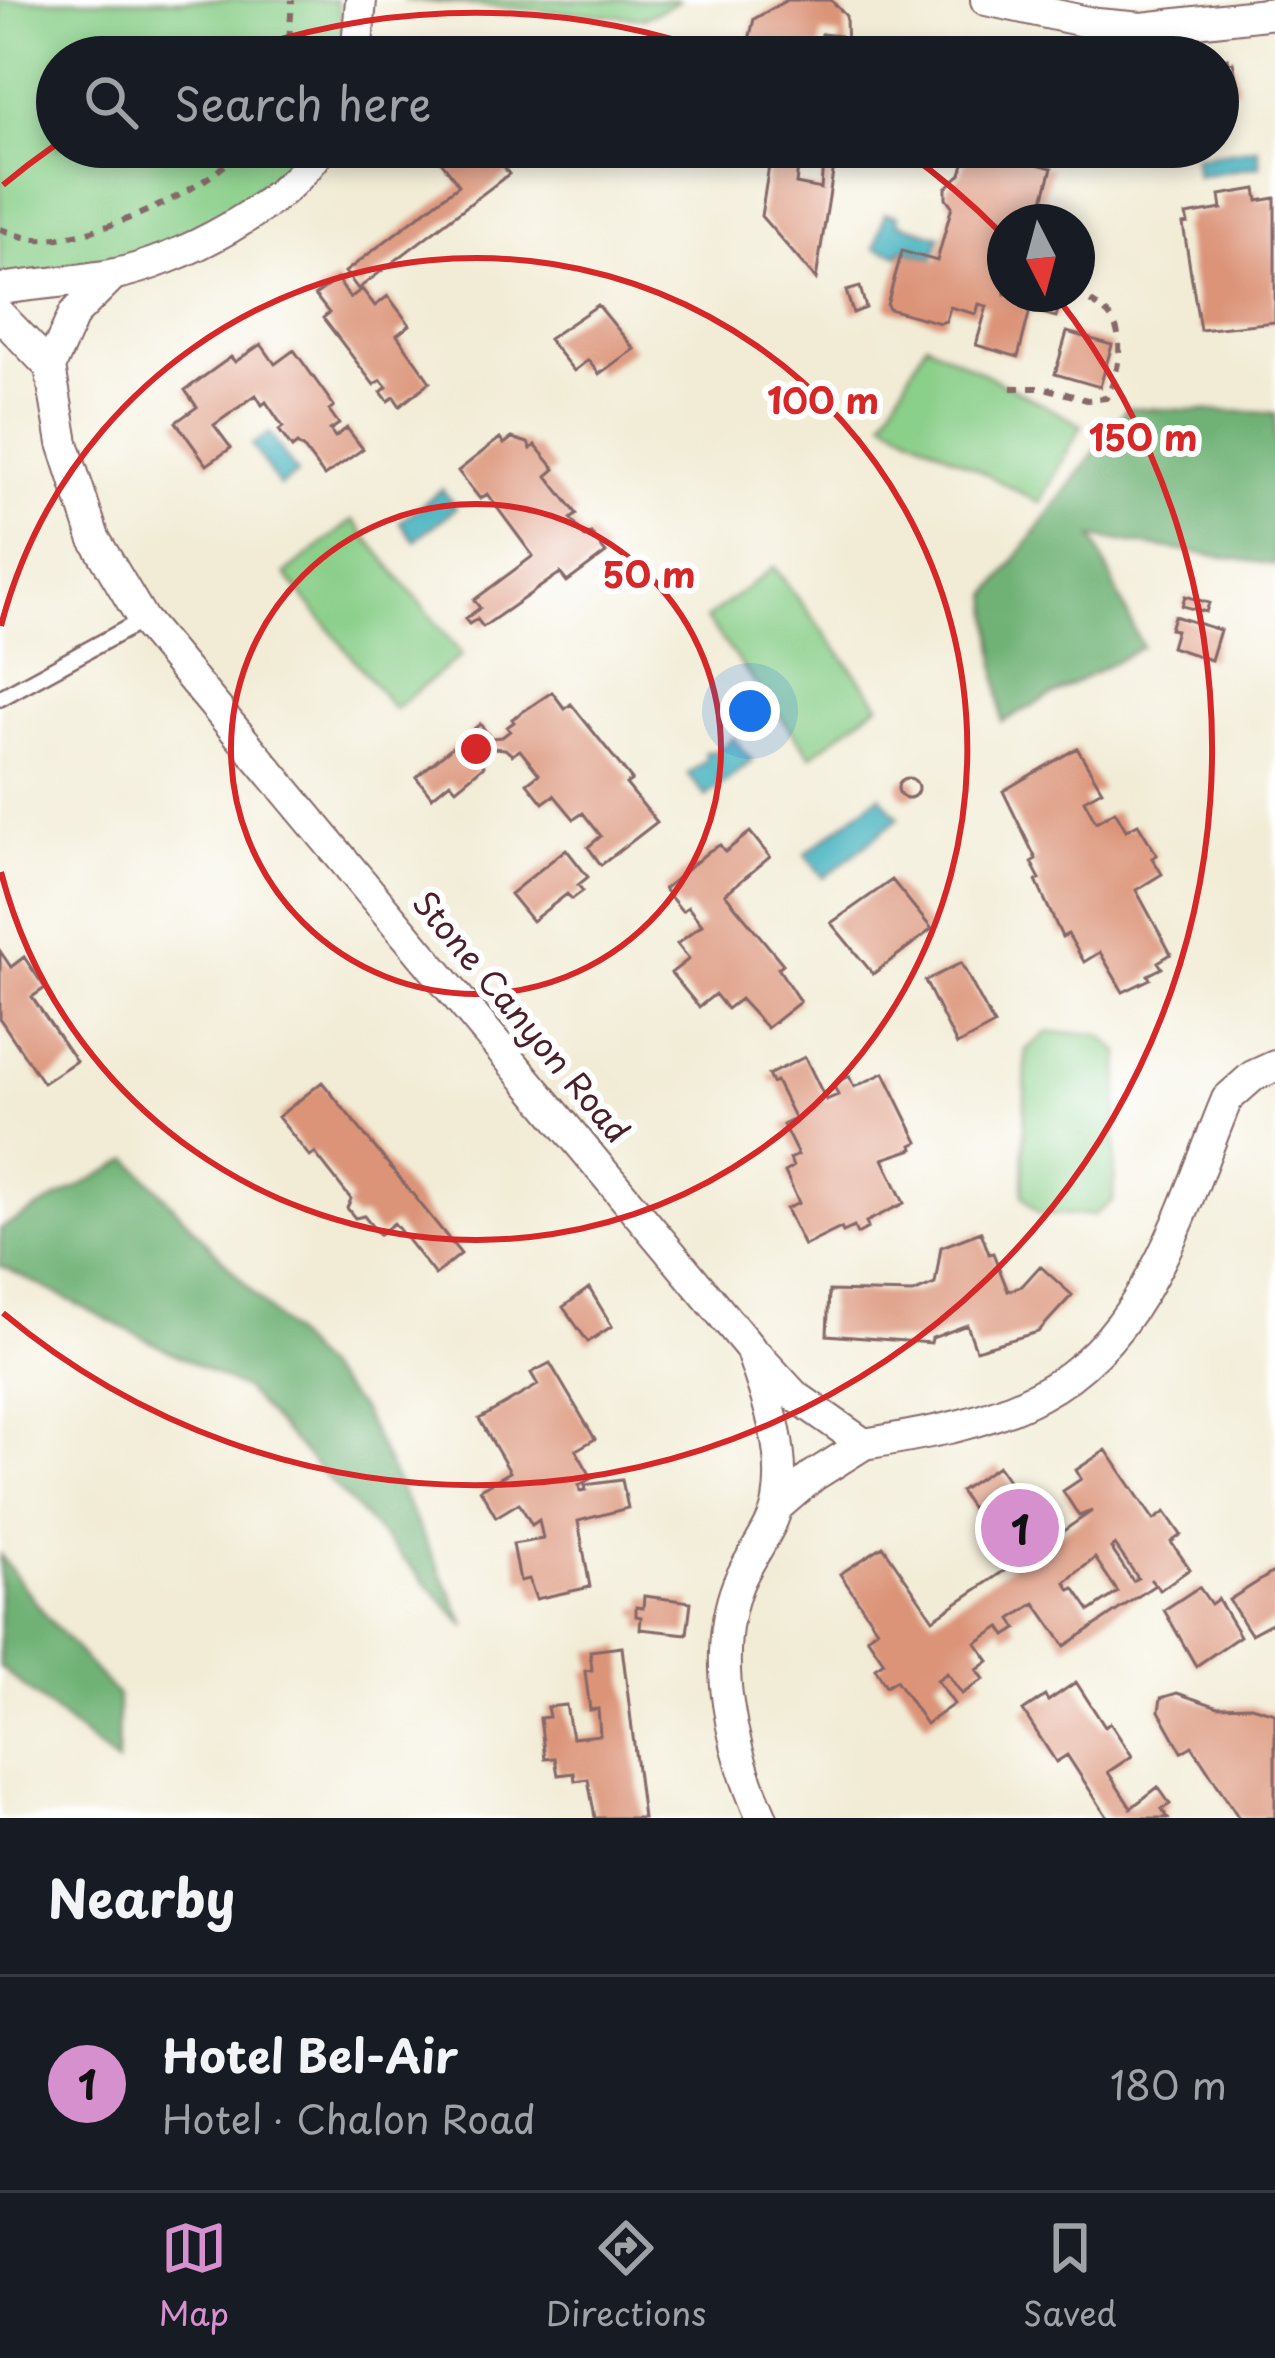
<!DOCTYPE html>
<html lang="en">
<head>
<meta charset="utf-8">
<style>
  body { margin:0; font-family:"Playpen Sans",sans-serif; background:#242831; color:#f1f3f6 }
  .compass { position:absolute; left:987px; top:204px; width:108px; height:108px; border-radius:50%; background:#171b24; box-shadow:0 6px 18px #0003; rotate:174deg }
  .you { position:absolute; left:750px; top:711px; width:42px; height:42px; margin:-30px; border:9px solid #fff; border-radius:50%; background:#1a73e8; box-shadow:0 0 0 18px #1a73e833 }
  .badge { display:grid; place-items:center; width:78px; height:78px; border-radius:50%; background:#d690ce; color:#111; font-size:39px; font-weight:700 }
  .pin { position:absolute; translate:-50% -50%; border:6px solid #fff; box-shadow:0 3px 12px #0006 }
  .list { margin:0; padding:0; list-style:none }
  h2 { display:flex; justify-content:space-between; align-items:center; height:156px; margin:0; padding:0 48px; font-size:51px }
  h2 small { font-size:39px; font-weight:400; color:#9ea1a6 }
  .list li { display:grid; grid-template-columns:78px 1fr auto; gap:36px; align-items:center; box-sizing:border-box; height:216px; padding:0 48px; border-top:3px solid #363941 }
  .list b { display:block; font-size:45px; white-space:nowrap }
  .list p { margin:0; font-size:39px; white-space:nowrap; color:#9ea1a6 }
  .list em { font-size:39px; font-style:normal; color:#9ea1a6 }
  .icon { flex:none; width:66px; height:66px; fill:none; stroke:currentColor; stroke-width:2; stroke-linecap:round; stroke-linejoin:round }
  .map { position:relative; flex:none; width:1275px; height:1818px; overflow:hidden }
  .search { position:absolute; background:#171b24; box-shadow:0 6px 18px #0003; left:36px; right:36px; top:36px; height:132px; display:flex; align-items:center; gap:30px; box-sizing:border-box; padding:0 42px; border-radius:66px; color:#9ea1a6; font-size:45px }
  .sheet { height:372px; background:#171b24 }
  nav { display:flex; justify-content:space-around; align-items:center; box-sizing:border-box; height:168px; border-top:3px solid #363941; background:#171b24; font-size:33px; color:#9ea1a6 }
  nav a { display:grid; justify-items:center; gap:6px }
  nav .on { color:#d690ce }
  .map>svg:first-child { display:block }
  .green { fill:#8acf8a; stroke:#6a775a; stroke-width:3 }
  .forest { fill:#6fb276; stroke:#5c6850; stroke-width:3 }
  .water { fill:#43b1be; stroke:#466874; stroke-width:3 }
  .building { fill:#dc9479; fill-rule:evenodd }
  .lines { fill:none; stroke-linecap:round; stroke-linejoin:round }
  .lane-casing { stroke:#856767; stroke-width:20 }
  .street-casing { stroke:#856767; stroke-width:34 }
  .path { stroke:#856767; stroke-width:6; stroke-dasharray:9 9; stroke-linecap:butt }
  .lane { stroke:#fff; stroke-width:15 }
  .street { stroke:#fff; stroke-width:30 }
  .ring { fill:none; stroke:#d62828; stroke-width:6 }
  .labels { text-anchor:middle; stroke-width:12; stroke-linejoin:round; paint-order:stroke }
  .street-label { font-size:33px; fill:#4a1f2b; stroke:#fff }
  .centre { fill:#d62828; stroke:#fff; stroke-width:6 }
  .ring-label { font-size:36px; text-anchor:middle; font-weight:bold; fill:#d62828; stroke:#fff; stroke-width:12; stroke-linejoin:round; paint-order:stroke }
</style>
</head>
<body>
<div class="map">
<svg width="1275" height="1818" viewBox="0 0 1275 1818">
  <rect width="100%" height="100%" fill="#fff"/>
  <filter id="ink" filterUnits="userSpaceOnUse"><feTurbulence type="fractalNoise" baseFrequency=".00833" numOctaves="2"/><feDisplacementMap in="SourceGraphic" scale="24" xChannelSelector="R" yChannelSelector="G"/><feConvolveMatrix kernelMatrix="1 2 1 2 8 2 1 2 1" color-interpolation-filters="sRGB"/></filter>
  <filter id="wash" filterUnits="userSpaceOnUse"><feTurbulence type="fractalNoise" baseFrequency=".004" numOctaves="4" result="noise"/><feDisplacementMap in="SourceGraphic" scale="48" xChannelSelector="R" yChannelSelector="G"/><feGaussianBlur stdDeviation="2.7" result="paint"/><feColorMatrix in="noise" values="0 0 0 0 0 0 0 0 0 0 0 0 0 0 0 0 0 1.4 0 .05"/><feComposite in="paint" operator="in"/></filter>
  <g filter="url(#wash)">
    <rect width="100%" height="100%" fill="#f2ecd6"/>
    <!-- green -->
    <path class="green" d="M0 0H336L352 57H57V147H322L183 249 0 289Z
      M403 0H681L645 18Z
      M926 343 1082 425 1040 503 884 420Z
      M353 520 462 655 394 709 285 574Z
      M774 567 879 704 811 756 706 619Z
      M1048 1032 1099 1034 1120 1053 1113 1201 1094 1215 1039 1214 1023 1196 1026 1050Z"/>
    <!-- forest -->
    <path class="forest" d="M1127 408 1275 413V565L1093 537 1142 647 1002 722 989 595Z
      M130 1159 362 1411 467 1627 244 1389 0 1265V1229Z
      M0 1555 47 1617 118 1696 117 1763 0 1667Z"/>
    <!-- water -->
    <path class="water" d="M1257 148 1260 166 1197 176 1194 157Z
      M885 213 898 216 897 223 940 236 934 258 901 249 899 255 875 248Z
      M270 433 297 474 279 486 252 445Z
      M442 489 456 508 415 541 400 522Z
      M733 738 752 761 706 797 688 774 706 760 705 752 717 751Z
      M880 795 899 818 824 878 805 854Z"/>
    <g id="blocks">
      <!-- building -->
      <path class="building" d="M787 0H831L846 16 847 57H839L840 36 822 34 818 57H745L754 19Z
        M1228 58 1229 63 1233 62 1238 89 1222 91 1218 89V59Z
        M430 147H510L496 157 509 174 358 289 345 272 459 185Z
        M772 147H837L816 279 761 216ZM799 157 823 162 821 189 796 184Z
        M969 147H1041L1037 164 1052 168 1037 222H1005V294H1063L1056 317 1030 310 1018 357 976 345 987 306 979 304 976 314 950 307 946 321 940 323 889 309 887 305 902 251 937 261 952 206 946 198V188L961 174Z
        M1256 189 1258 201 1275 198V322L1200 330 1183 224 1188 223 1186 215 1222 209 1220 195Z
        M337 279 350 298 362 289 375 306 388 296 410 325 397 335 430 382 400 406 394 397 388 401 381 392 387 387 381 380 374 385 323 318 329 313 315 295Z
        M860 287 866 308 853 313 846 291Z
        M598 305 634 349 599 374 588 360 574 371 548 339Z
        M1067 332 1112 345 1100 387 1055 374Z
        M261 344 275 364 294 350 334 406 329 410 339 424 330 430 335 437 347 428 363 449 324 476 305 450 297 444 292 448 279 430 283 427 266 402 262 405 256 395 214 425 231 448 207 465 176 422 197 407 185 390 231 357 235 362Z
        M500 438 504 444 512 438 528 443 531 449 535 445 555 469 547 476 577 514 571 519 585 537 591 533 606 553 567 582 560 573 483 627 477 619 469 624 465 619 480 608 474 600 533 556 487 494 480 499 458 471Z
        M1185 596 1209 603 1206 612 1182 606Z
        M1174 616 1220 630 1211 660 1171 647 1176 630 1170 629Z
        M552 692 565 709 571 704 632 780 626 784 657 822 601 865 588 847 601 836 583 813 574 819 554 795 543 803 527 783 539 774 520 750 512 755 505 749 492 748 479 759 484 766 456 789 450 782 432 797 416 777 480 724 491 738 502 737 510 731 507 727 514 722 512 719Z
        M1077 748 1102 790 1084 800 1096 822 1115 811 1126 830 1138 824 1157 855 1152 858 1162 874 1136 890 1171 954 1158 962 1162 968 1148 975 1150 979 1123 992 1100 952 1084 962 1068 934 1062 937 1036 881 1040 879 1031 862 1036 859 1003 791Z
        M898 788a10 10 0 1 1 20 0a10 10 0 1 1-20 0Z
        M750 832 770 857 725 894 783 964 778 968 800 1002 767 1028 740 999 727 1009 715 994 699 1007 671 973 689 959 677 944 702 925 688 907 682 911 664 889 709 851 720 845 725 852Z
        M566 849 588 877 578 885 583 891 572 899 567 894 532 921 510 894Z
        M892 880 932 929 873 974 831 923Z
        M0 951 11 967 24 957 45 988 32 997 76 1061 43 1083 0 1019Z
        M961 963 994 1025 957 1045 925 981Z
        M805 1057 826 1100 838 1095 833 1084 849 1076 854 1087 884 1073 918 1142 912 1145 913 1149 883 1159 904 1203 866 1222 868 1228 857 1234 854 1227 843 1232 841 1228 804 1246 786 1209 799 1203 785 1172 793 1167 790 1159 798 1155 783 1125 795 1119 776 1081 772 1083 768 1075Z
        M322 1082 461 1254 435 1275 394 1223 379 1235 364 1216 355 1218 347 1208 351 1199 315 1153 310 1157 278 1117Z
        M981 1232 989 1254 993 1253 1008 1291 1022 1286 1040 1266 1072 1295 1038 1332 976 1350 967 1325 932 1338 931 1343 827 1335 829 1291 913 1293 935 1284 941 1247Z
        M589 1288 612 1326 588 1342 563 1307Z
        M550 1363 595 1439 576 1450 592 1478 579 1485 580 1491 586 1490 585 1485 622 1480 628 1508 578 1521 590 1587 536 1599 529 1579 520 1581 513 1544 543 1539 539 1520 532 1525 519 1503 496 1517 480 1489 510 1472 479 1419 538 1385 531 1373Z
        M1106 1450 1154 1520 1165 1512 1181 1535 1171 1542 1190 1569 1160 1590 1150 1579 1155 1585 1065 1646 1035 1603 1011 1619 1017 1629 1006 1636 1000 1627 976 1643 989 1661 977 1670 984 1679 962 1694 947 1673 937 1680 954 1704 926 1724 896 1680 886 1686 875 1668 884 1662 867 1637 877 1629 840 1574 883 1546 933 1619 1011 1566 960 1491 998 1466 1032 1515 1038 1510 1056 1536 1092 1511 1079 1516 1063 1491 1081 1479 1076 1470ZM1115 1545 1138 1578 1133 1581 1111 1548ZM1095 1558 1118 1592 1090 1611 1074 1588 1070 1590 1065 1582Z
        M1275 1571V1621L1251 1634 1229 1600Z
        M1199 1587 1211 1604 1218 1599 1240 1636 1196 1666 1164 1610Z
        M644 1596 691 1602 687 1634 640 1629 641 1617 636 1616V1607L643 1608Z
        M622 1647 643 1818H595L588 1779 575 1781 574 1773 558 1775 555 1758 545 1759 540 1718 549 1717 547 1707 566 1705 572 1738 600 1735 598 1709 590 1710 585 1671 592 1670 590 1651Z
        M1076 1682 1105 1727 1110 1723 1132 1756 1108 1772 1131 1808 1158 1787 1170 1804 1162 1809 1168 1818H1108L1067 1755 1056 1762 1023 1711 1045 1696 1048 1701Z
        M1177 1693 1218 1707 1251 1706 1275 1713V1818H1239L1192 1746 1182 1752 1159 1711 1161 1698Z"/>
    </g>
  </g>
  <g filter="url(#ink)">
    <use href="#blocks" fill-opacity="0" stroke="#856767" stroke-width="3"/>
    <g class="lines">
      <!-- lane casing -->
      <g class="lane-casing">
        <path id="lane" d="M0 698 143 620"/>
      </g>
      <!-- street casing -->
      <g class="street-casing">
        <path id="street" d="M986 0 1097 24 1142 28 1275 13
          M356 57 361 0
          M0 289C37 284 75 281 111 275 179 262 286 206 322 147
          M0 315 50 367 63 443 94 538 143 620 750 1348C766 1395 787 1450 778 1501 774 1528 749 1557 738 1584 710 1656 731 1750 762 1818
          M50 367 74 314 114 274
          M758 1356 794 1395 864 1444 813 1476 778 1506
          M864 1444C924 1434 987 1424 1040 1395 1149 1337 1183 1205 1227 1099L1253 1076 1275 1066"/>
      </g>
      <!-- path -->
      <path class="path" d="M288 57 292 0
        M0 229C12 233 23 238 37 239 91 242 210 191 242 147
        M1011 388H1045L1087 400 1106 398C1118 377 1126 338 1111 318 1103 308 1087 300 1077 293"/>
      <!-- lane -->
      <use href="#lane" class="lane"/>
      <!-- street -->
      <use href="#street" class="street"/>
    </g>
  </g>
  <!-- distance rings -->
  <g class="ring">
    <circle cx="476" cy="749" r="245"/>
    <path d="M1 626A491 491 0 1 1 1 872"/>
    <path d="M3 185A736 736 0 0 1 54 146M230 55A736 736 0 0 1 722 55M903 150A736 736 0 0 1 1001 233M1056 296A736 736 0 0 1 3 1313"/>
  </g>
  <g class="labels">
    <!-- street labels -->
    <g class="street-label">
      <text transform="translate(521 1017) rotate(50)" y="12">Stone Canyon Road</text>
    </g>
  </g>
  <circle cx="476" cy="749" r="18" class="centre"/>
  <g class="ring-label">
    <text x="823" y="414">100 m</text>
    <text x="1143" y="451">150 m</text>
    <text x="649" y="588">50 m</text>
  </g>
</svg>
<svg class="compass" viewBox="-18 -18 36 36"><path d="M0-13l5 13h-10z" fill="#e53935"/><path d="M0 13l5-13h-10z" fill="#9ea1a6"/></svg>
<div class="you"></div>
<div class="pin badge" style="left:1020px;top:1528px">1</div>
<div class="search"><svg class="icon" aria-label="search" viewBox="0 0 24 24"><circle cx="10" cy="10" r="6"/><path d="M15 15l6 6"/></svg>Search here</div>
</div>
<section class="sheet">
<h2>Nearby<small></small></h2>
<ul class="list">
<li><span class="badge">1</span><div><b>Hotel Bel-Air</b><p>Hotel · Chalon Road</p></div><em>180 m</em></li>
</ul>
</section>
<nav>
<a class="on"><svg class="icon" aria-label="map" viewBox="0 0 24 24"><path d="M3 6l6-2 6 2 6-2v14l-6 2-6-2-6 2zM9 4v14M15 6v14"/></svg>Map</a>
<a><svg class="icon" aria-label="directions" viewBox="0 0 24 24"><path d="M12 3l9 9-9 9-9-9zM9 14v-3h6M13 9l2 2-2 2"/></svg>Directions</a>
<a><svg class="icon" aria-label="saved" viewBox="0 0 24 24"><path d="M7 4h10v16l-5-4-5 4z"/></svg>Saved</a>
</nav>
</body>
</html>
